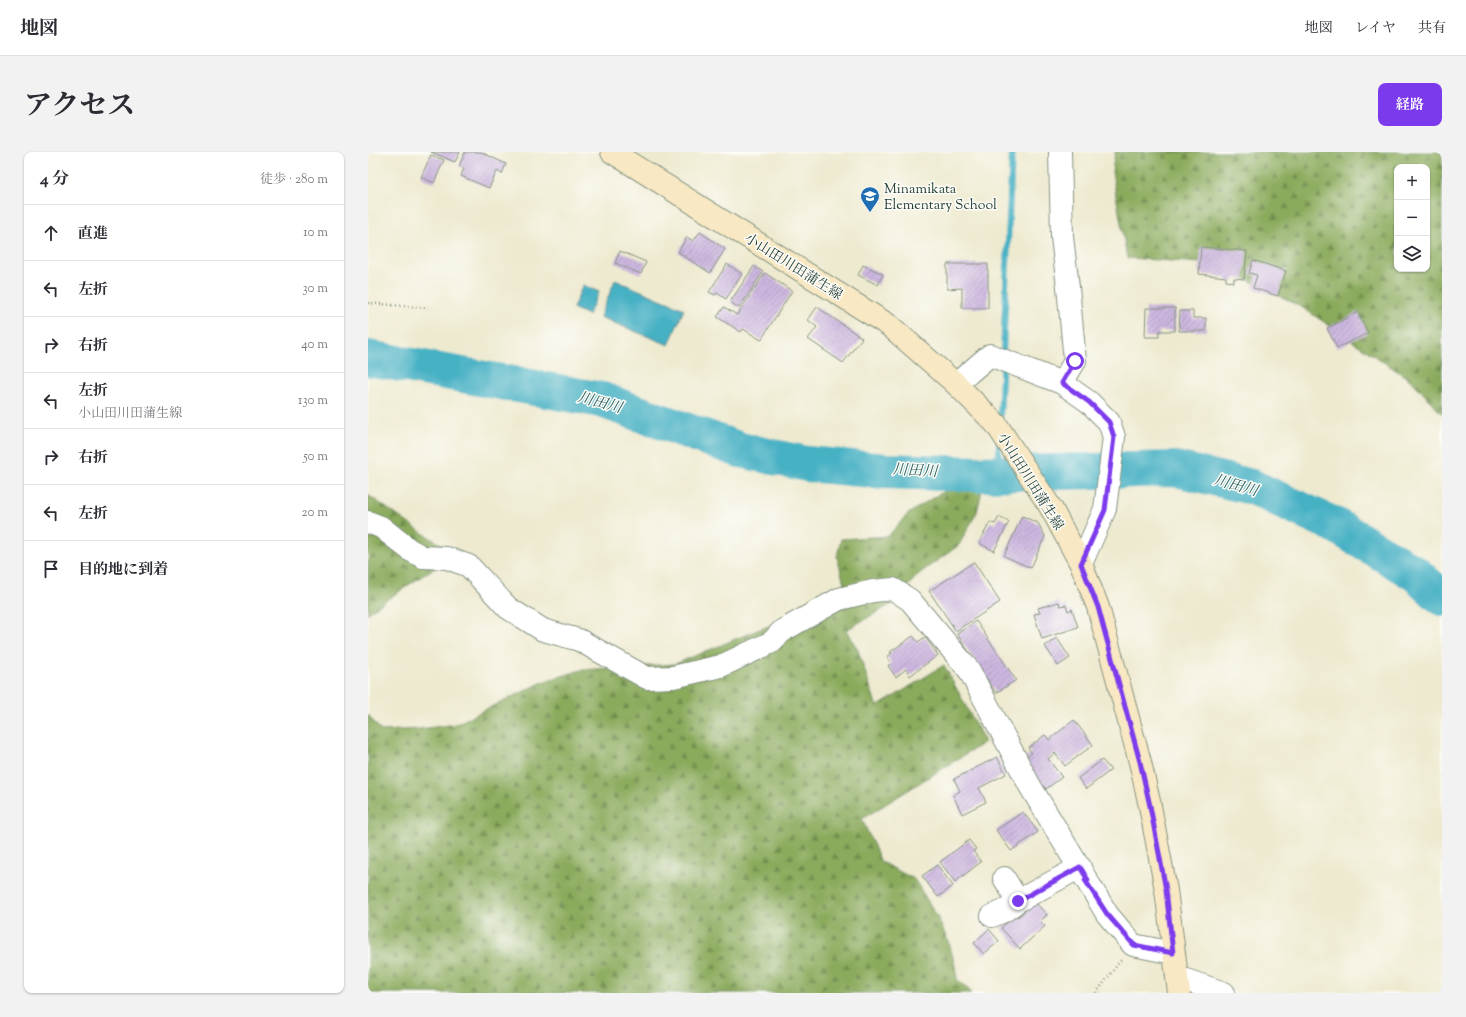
<!DOCTYPE html>
<html lang="ja">
<head>
<meta charset="utf-8">
<style>
  body { margin:0; font-family:"Sorts Mill Goudy","Noto Serif JP",serif; background:#f2f2f3; color:#2b2b33 }
  .controls { position:absolute; right:12px; top:12px; display:grid; overflow:hidden; border-radius:8px; box-shadow:0 1px 3px #0004 }
  .controls button { width:36px; height:36px; display:grid; place-items:center; padding:0; border:0; border-bottom:1px solid #e1e1e2; background:#fff; color:#2b2b33; font:20px sans-serif }
  .stop { position:absolute; width:12px; height:12px; margin:-9px; border:3px solid #7c3aed; border-radius:50%; background:#fff }
  .stop.end { background:#7c3aed; border-color:#fff; box-shadow:0 1px 4px #0008 }
  .list { margin:0; padding:0; list-style:none }
  h2 { display:flex; justify-content:space-between; align-items:center; height:52px; margin:0; padding:0 16px; font-size:17px }
  h2 small { font-size:13px; font-weight:400; color:#7c7c81 }
  .list li { display:grid; grid-template-columns:26px 1fr auto; gap:12px; align-items:center; box-sizing:border-box; height:56px; padding:0 16px; border-top:1px solid #e1e1e2 }
  .list b { display:block; font-size:15px; white-space:nowrap }
  .list p { margin:0; font-size:13px; white-space:nowrap; color:#7c7c81 }
  .list em { font-size:13px; font-style:normal; color:#7c7c81 }
  .icon { flex:none; width:22px; height:22px; fill:none; stroke:currentColor; stroke-width:2; stroke-linecap:round; stroke-linejoin:round }
  .map { position:relative; flex:none; width:1074px; height:841px; overflow:hidden; border-radius:8px }
  header { display:flex; align-items:center; gap:24px; box-sizing:border-box; height:56px; padding:0 20px; background:#fff; border-bottom:1px solid #e1e1e2 }
  header strong { font-size:19px }
  nav { display:flex; gap:22px; margin-inline-start:auto; font-size:14px }
  .intro { display:flex; align-items:center; justify-content:space-between; box-sizing:border-box; height:96px; padding:0 24px }
  h1 { margin:0; font-size:28px }
  .button { padding:10px 18px; border-radius:8px; background:#7c3aed; color:#fff; font-size:14px; font-weight:700 }
  main { display:flex; gap:24px; padding:0 24px }
  aside { flex:1; background:#fff; border-radius:8px; box-shadow:0 1px 3px #0004 }
  .map>svg:first-child { display:block }
  .forest { fill:url(#forest-firs); stroke:#547448; fill-rule:evenodd }
  .water { fill:#46b1c4; stroke:#32777c }
  .lines { fill:none; stroke-linecap:round; stroke-linejoin:round }
  .stream { stroke:#46b1c4; stroke-width:6 }
  .river { stroke:#46b1c4; stroke-width:36 }
  .building { fill:url(#building-hatch) }
  .minor-casing { stroke:#869482; stroke-width:24 }
  .tertiary-casing { stroke:#869482; stroke-width:24 }
  .secondary-casing { stroke:#869482; stroke-width:24 }
  .path { stroke:#869482; stroke-width:2.5; stroke-dasharray:1 3; stroke-linecap:butt }
  .minor { stroke:#fff; stroke-width:22 }
  .tertiary { stroke:#fff; stroke-width:22 }
  .secondary { stroke:#f8e8c3; stroke-width:22 }
  .route { stroke:#7c3aed; stroke-width:5 }
  .labels { text-anchor:middle; stroke-width:3; stroke-linejoin:round; paint-order:stroke }
  .poi-label { font-size:14px; fill:#1f3d34; stroke:#fdfcf7; text-anchor:start }
  .street-label { font-size:14px; fill:#1f3d34; stroke:#fdfcf7 }
  .water-label { font-size:15px; font-style:italic; fill:#2b605f; stroke:#fdfcf7 }
</style>
</head>
<body>
<header>
<strong>地図</strong>
<nav><a>地図</a><a>レイヤ</a><a>共有</a></nav>
</header>
<div class="intro"><h1>アクセス</h1><a class="button">経路</a></div>
<main>
<aside>
<h2>4 分<small>徒歩 · 280 m</small></h2>
<ul class="list">
<li><svg class="icon" aria-label="ahead" viewBox="0 0 24 24"><path d="M12 20V5M6 11l6-6 6 6"/></svg><div><b>直進</b></div><em>10 m</em></li>
<li><svg class="icon" aria-label="left" viewBox="0 0 24 24"><path d="M17 20v-9H6M10 6l-5 5 5 5"/></svg><div><b>左折</b></div><em>30 m</em></li>
<li><svg class="icon" aria-label="right" viewBox="0 0 24 24"><path d="M7 20v-9h11M14 6l5 5-5 5"/></svg><div><b>右折</b></div><em>40 m</em></li>
<li><svg class="icon" aria-label="left" viewBox="0 0 24 24"><path d="M17 20v-9H6M10 6l-5 5 5 5"/></svg><div><b>左折</b><p>小山田川田蒲生線</p></div><em>130 m</em></li>
<li><svg class="icon" aria-label="right" viewBox="0 0 24 24"><path d="M7 20v-9h11M14 6l5 5-5 5"/></svg><div><b>右折</b></div><em>50 m</em></li>
<li><svg class="icon" aria-label="left" viewBox="0 0 24 24"><path d="M17 20v-9H6M10 6l-5 5 5 5"/></svg><div><b>左折</b></div><em>20 m</em></li>
<li><svg class="icon" aria-label="arrive" viewBox="0 0 24 24"><path d="M6 21V4h12l-3 4 3 4H6"/></svg><div><b>目的地に到着</b></div></li>
</ul>
</aside>
<div class="map">
<svg width="1074" height="841" viewBox="0 0 1074 841">
  <defs>
    <pattern id="forest-firs" width="22" height="20" patternUnits="userSpaceOnUse"><rect width="22" height="20" fill="#8aaa5c"/><path d="M5 1l3.5 6h-7zM16 11l3.5 6h-7z" fill="#708c4d"/></pattern>
    <pattern id="building-hatch" width="6" height="6" patternUnits="userSpaceOnUse"><rect width="6" height="6" fill="#cdb7e0"/><path d="M-1 1l2-2M0 6l6-6M5 7l2-2" fill="none" stroke="#a696b6"/></pattern>
  </defs>
  <rect width="100%" height="100%" fill="#fdfcf7"/>
  <filter id="ink" filterUnits="userSpaceOnUse"><feTurbulence type="fractalNoise" baseFrequency=".025" numOctaves="2"/><feDisplacementMap in="SourceGraphic" scale="8" xChannelSelector="R" yChannelSelector="G"/><feConvolveMatrix kernelMatrix="1 2 1 2 8 2 1 2 1" color-interpolation-filters="sRGB"/></filter>
  <filter id="wash" filterUnits="userSpaceOnUse"><feTurbulence type="fractalNoise" baseFrequency=".012" numOctaves="4" result="noise"/><feDisplacementMap in="SourceGraphic" scale="16" xChannelSelector="R" yChannelSelector="G"/><feGaussianBlur stdDeviation="0.9" result="paint"/><feColorMatrix in="noise" values="0 0 0 0 0 0 0 0 0 0 0 0 0 0 0 0 0 1.4 0 .05"/><feComposite in="paint" operator="in"/></filter>
  <g filter="url(#wash)">
    <rect width="100%" height="100%" fill="#eeead0"/>
    <!-- forest -->
    <path class="forest" d="M747 0H1074V262L1044 229 935 156 849 112 759 106 744 20ZM1029 15H1059V117H1029Z
      M593 331 614 338 609 360 591 393 552 421 522 453 478 478 490 498 509 555 576 513 617 590 494 667 513 710 546 727 569 764 582 794 587 814 589 827 604 841H0V563L13 579 52 577 88 572 175 530 213 518 307 512 392 477 460 453 477 435 469 405 473 387 520 384 540 362 566 345Z
      M0 343 53 380 92 404 60 420 2 459 0 462Z"/>
    <!-- water -->
    <path class="water" d="M247 128 316 157 301 193 232 165Z
      M215 133 231 140 220 163 205 156Z"/>
    <g class="lines">
      <!-- stream -->
      <path class="stream" d="M632 268 644 0
        M630 321 631 289"/>
      <!-- river -->
      <path class="river" d="M0 206 234 248 372 298 439 312 517 319 611 322 808 317 884 335 967 373 1048 422 1074 446"/>
    </g>
    <g id="blocks">
      <!-- building -->
      <path class="building" d="M63 0H92L87 10Z
        M97 0H113L138 12 134 22 129 19 121 36 93 24 96 16 91 14Z
        M63 3 76 8 66 31 53 25Z
        M332 80 357 97 342 121 310 100 319 85 325 89Z
        M833 95 879 99 876 127 866 126V130L858 129V125L831 122Z
        M252 99 278 110 273 122 247 111Z
        M885 108 918 119 910 144 885 136 889 123 881 121Z
        M359 112 374 122 358 147 349 141 347 143 341 140Z
        M579 112H620V156H594V136L579 137Z
        M495 113 515 122 510 133 490 123Z
        M386 114 395 120 371 156 362 150Z
        M397 121 424 139 393 188 375 177 373 180 349 165 356 155 369 163Z
        M449 155 494 186 475 211 440 187 449 175 440 168Z
        M778 156H807V179H791V185H777Z
        M812 159H825V166H838V179H811Z
        M990 160 1000 181 969 196 959 176Z
        M654 364 670 371 677 384 663 416 636 404Z
        M631 365 641 370 626 399 611 391 622 370 627 372Z
        M606 410 632 450 588 479 561 439Z
        M691 450 692 454 698 453 700 459 704 457 710 475 674 487 666 462 672 461 670 456Z
        M608 469 648 528 628 541 589 482Z
        M545 484 550 490 557 485 570 503 542 524 538 517 528 525 520 514 523 511 519 505 524 501 522 500Z
        M689 486 702 506 690 514 677 494Z
        M706 568 725 593 697 614 687 601 680 607 694 625 678 637 658 612V605L664 601 660 596 677 583 681 588Z
        M629 605 638 622 611 636 618 650 594 662 585 643 592 639 586 627Z
        M734 608 743 618 718 637 710 626Z
        M655 660 670 680 643 699 628 678Z
        M601 688 608 697 605 699 613 710 587 730 572 710Z
        M569 713 585 734 570 745 554 724Z
        M667 750 679 763 672 769 677 774 652 797 633 776 648 763 650 765Z
        M621 777 631 789 616 802 606 791Z"/>
    </g>
  </g>
  <g filter="url(#ink)">
    <use href="#blocks" fill-opacity="0" stroke="#869482" stroke-width="1"/>
    <g class="lines">
      <!-- minor casing -->
      <g class="minor-casing">
        <path id="minor" d="M694 231 721 250 741 270 746 285 737 357 713 412
          M588 232 622 203 694 231 707 209 700 135 694 85 692 0
          M0 370 13 375 42 398 55 405 79 406 101 414 140 456 175 478 211 488 279 526 305 525 353 514 404 490 414 479 471 447 505 439 525 437 542 448 601 518 662 634 739 762 765 793 805 801
          M636 726 650 749
          M624 764 636 759 650 749 712 715"/>
      </g>
      <!-- tertiary casing -->
      <g class="tertiary-casing">
        <path id="tertiary" d="M809 825 856 841"/>
      </g>
      <!-- secondary casing -->
      <g class="secondary-casing">
        <path id="secondary" d="M244 0 522 174 588 232 628 272 683 356 713 412 730 455 772 610 782 654 798 738 811 841"/>
      </g>
      <!-- path -->
      <path class="path" d="M0 151 60 156
        M728 841 753 808"/>
      <!-- minor -->
      <use href="#minor" class="minor"/>
      <!-- tertiary -->
      <use href="#tertiary" class="tertiary"/>
      <!-- secondary -->
      <use href="#secondary" class="secondary"/>
    </g>
  </g>
  <g class="lines" filter="url(#ink)">
    <!-- route -->
    <path class="route" d="M650 749 712 715 720 728H717L739 762 766 793 805 801 798 738 782 654 772 610 730 455 713 412 737 358 746 285 741 270 721 250 694 231 707 209"/>
  </g>
  <!-- icons -->
  <defs>
    <g id="school-pin" transform="scale(1)"><path d="M0 17L-7.5 6A9.5 9.5 0 1 1 7.5 6Z" fill="#1f6fb2" stroke="#fdfcf7"/><path d="M0-5L7-2L0 1L-7-2ZM-4 1L0 2.5L4 1V4Q0 6-4 4Z" fill="#fff"/></g>
  </defs>
  <g fill-rule="evenodd">
    <use href="#school-pin" x="502" y="44"/>
  </g>
  <g class="labels">
    <!-- poi labels -->
    <g class="poi-label">
      <text x="516" y="41">Minamikata<tspan x="516" dy="16">Elementary School</tspan></text>
    </g>
    <!-- street labels -->
    <g class="street-label">
      <text transform="translate(426 114) rotate(32)" y="5">小山田川田蒲生線</text>
      <text transform="translate(663 329) rotate(58)" y="5">小山田川田蒲生線</text>
    </g>
    <!-- water labels -->
    <g class="water-label">
      <text transform="translate(232 250) rotate(15)" y="5">川田川</text>
      <text transform="translate(547 318) rotate(3)" y="5">川田川</text>
      <text transform="translate(868 333) rotate(16)" y="5">川田川</text>
    </g>
  </g>
</svg>
<div class="controls">
<button>+</button>
<button>−</button>
<button><svg class="icon" aria-label="layers" viewBox="0 0 24 24"><path d="M12 4l9 5-9 5-9-5zM3 14l9 5 9-5"/></svg></button>
</div>
<div class="stop" style="left:707px;top:209px"></div>
<div class="stop end" style="left:650px;top:749px"></div>
</div>
</main>
</body>
</html>
